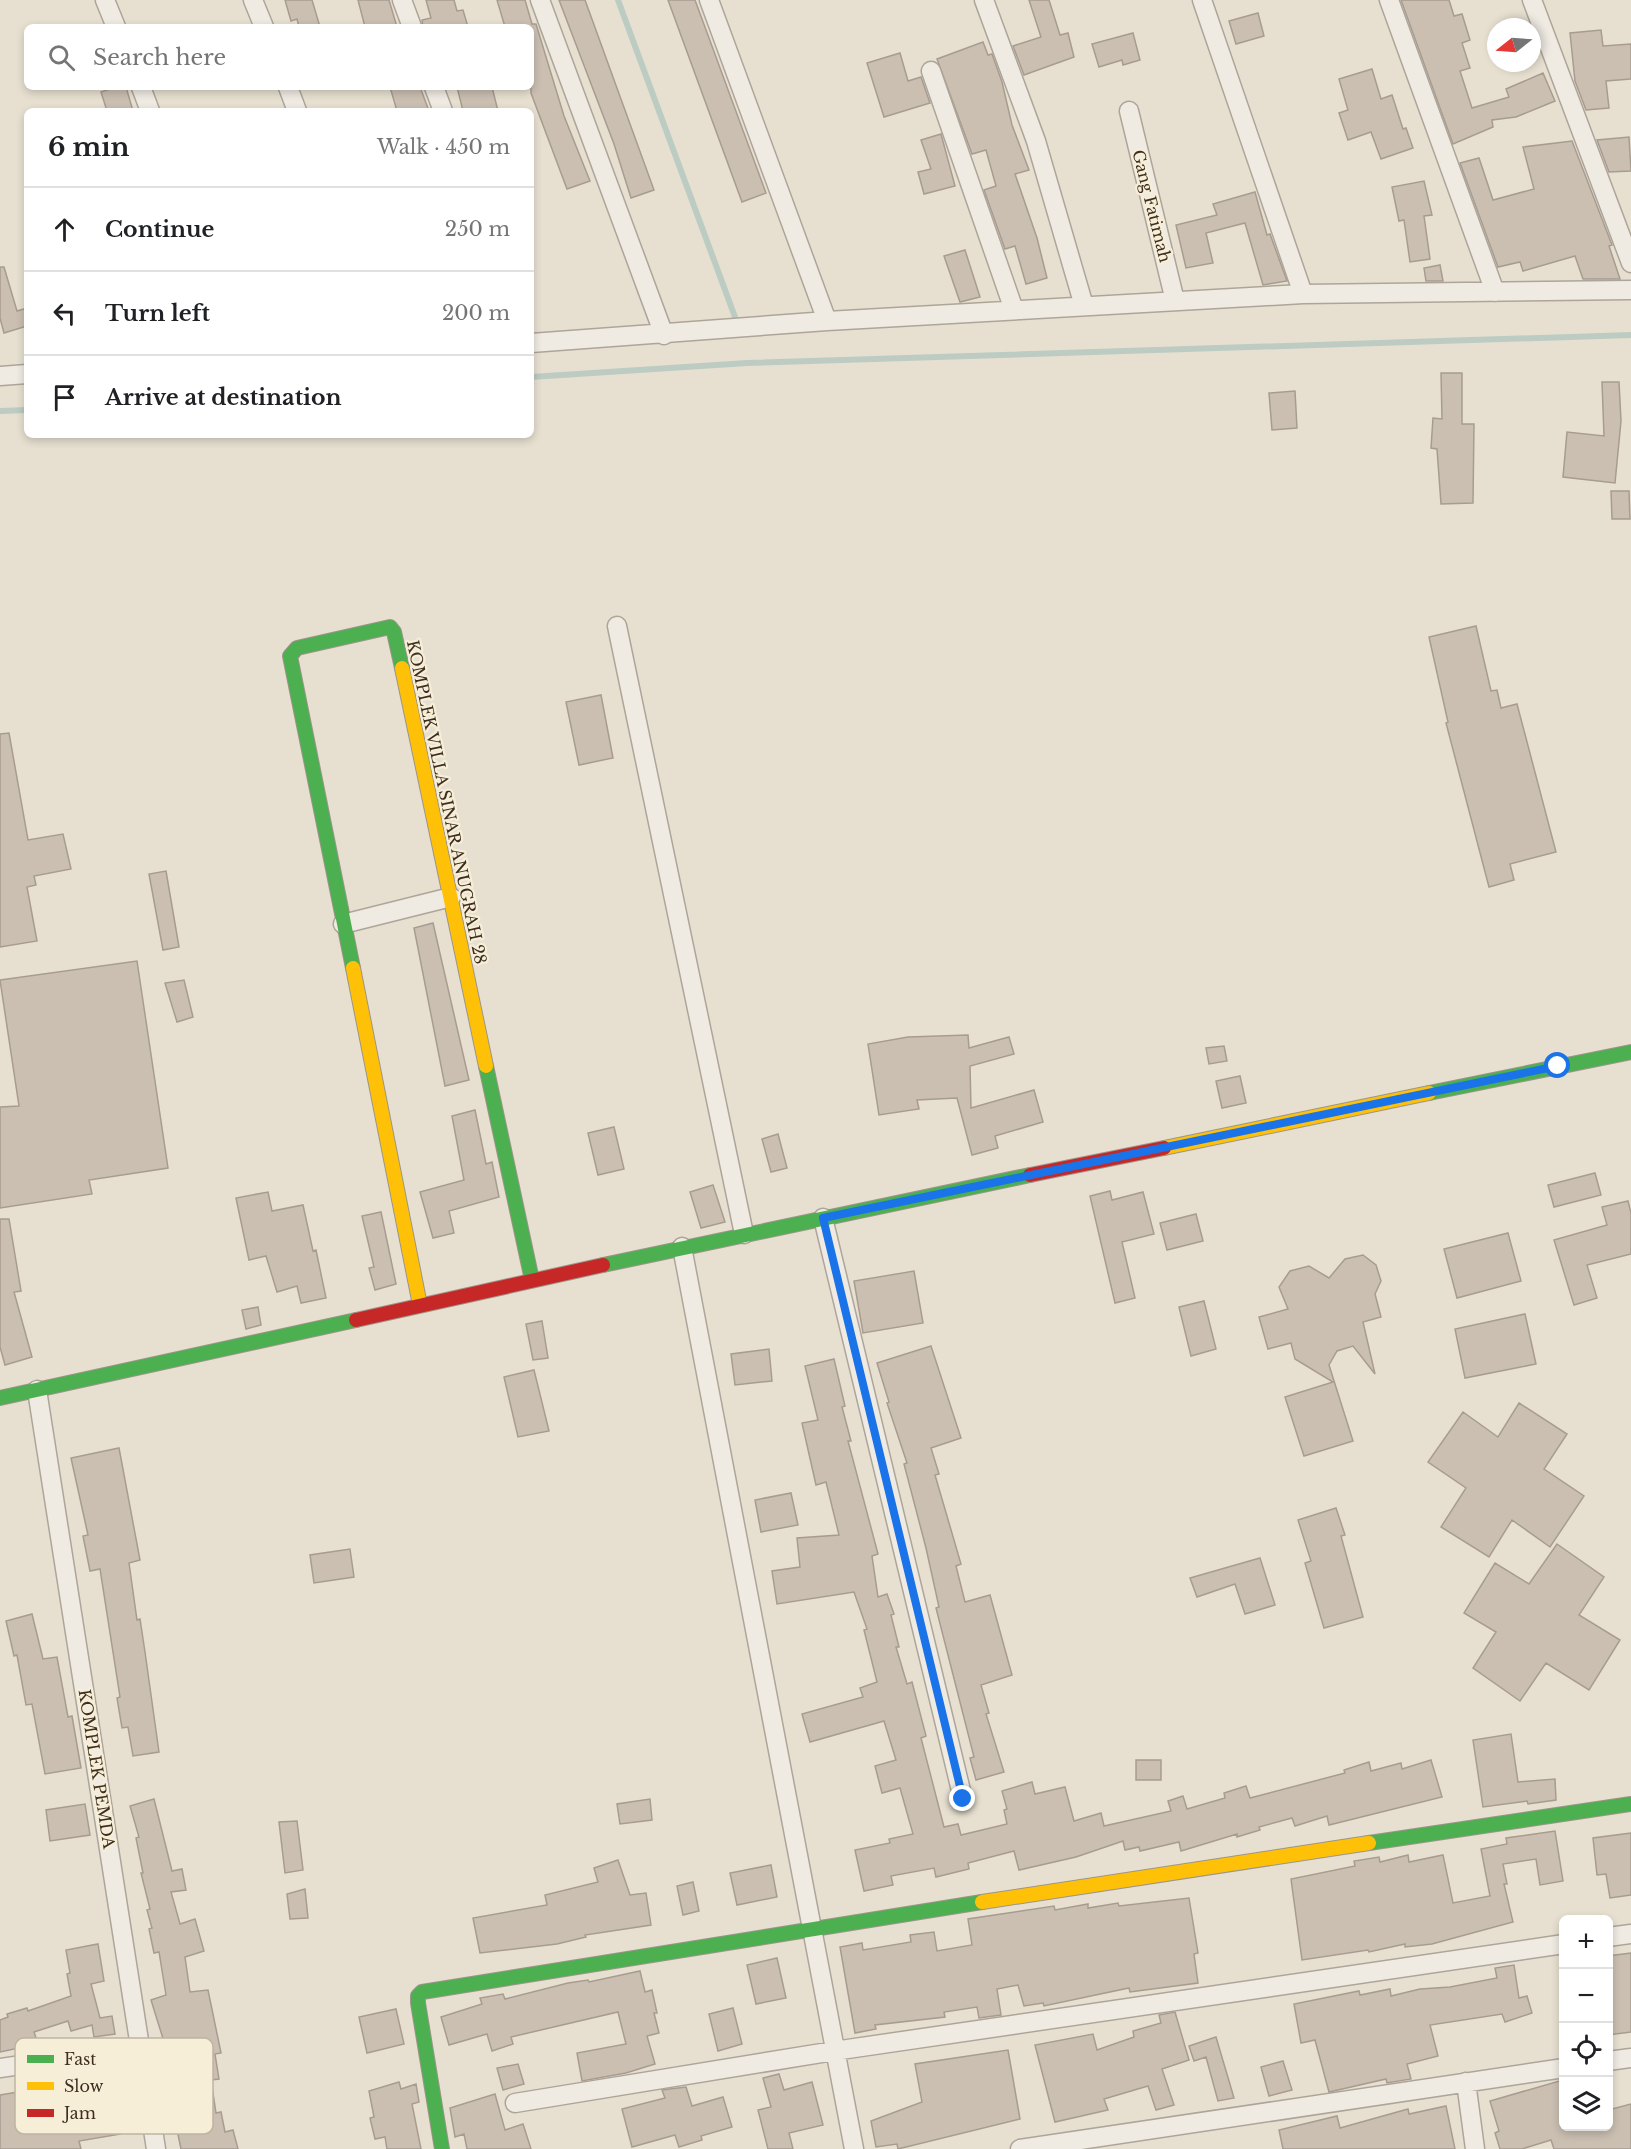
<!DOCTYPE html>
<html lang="en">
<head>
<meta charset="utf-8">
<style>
  body { margin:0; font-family:"Libre Baskerville",serif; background:#f6f6f6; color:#202124 }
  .controls { position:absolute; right:18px; bottom:18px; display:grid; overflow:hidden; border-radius:9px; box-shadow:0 3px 9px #0003 }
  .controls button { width:54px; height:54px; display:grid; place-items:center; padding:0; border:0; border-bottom:2px solid #e0e0e0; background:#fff; color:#202124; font:30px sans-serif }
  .compass { position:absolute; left:1487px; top:18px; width:54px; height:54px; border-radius:50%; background:#fff; box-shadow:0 3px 9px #0003; rotate:253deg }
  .stop { position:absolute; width:18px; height:18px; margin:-14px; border:4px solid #1a73e8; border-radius:50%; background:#fff }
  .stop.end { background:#1a73e8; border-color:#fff; box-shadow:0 2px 6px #0008 }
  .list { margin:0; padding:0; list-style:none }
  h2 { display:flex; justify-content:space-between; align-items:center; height:78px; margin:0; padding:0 24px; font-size:26px }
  h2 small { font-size:20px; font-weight:400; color:#757577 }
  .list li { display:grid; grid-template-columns:39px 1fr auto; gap:18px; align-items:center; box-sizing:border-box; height:84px; padding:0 24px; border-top:2px solid #e0e0e0 }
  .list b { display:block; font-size:22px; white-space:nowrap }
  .list em { font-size:20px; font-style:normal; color:#757577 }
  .icon { flex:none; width:33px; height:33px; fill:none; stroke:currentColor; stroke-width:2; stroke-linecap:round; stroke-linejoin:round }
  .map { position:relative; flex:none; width:1631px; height:2149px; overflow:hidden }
  .search { position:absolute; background:#fff; box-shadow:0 3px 9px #0003; left:24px; top:24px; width:510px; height:66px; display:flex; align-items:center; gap:15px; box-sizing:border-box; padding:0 21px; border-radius:9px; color:#757577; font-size:22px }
  .panel { position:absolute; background:#fff; box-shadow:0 3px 9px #0003; left:24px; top:108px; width:510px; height:330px; border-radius:9px }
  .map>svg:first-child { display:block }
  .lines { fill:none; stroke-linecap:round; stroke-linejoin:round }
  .stream { stroke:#bcccc2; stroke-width:6 }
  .building { fill:#cbbfb2; stroke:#a89c90; stroke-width:1.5 }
  .street-casing { stroke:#ada599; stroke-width:21 }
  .fast-casing { stroke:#9c958a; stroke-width:16 }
  .slow-casing { stroke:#9c958a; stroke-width:16 }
  .jam-casing { stroke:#9c958a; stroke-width:16 }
  .street { stroke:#efebe3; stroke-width:18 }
  .fast { stroke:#4caf50; stroke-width:14 }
  .slow { stroke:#ffc107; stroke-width:14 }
  .jam { stroke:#c62828; stroke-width:14 }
  .route { stroke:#1a73e8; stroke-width:8 }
  .labels { text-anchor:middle; stroke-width:4.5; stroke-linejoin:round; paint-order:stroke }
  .street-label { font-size:16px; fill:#3d2e20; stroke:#f7eed8 }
  .key { fill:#f7eed8; stroke:#bfb4a1; stroke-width:1.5 }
  .key-label { font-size:16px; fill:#3d2e20 }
</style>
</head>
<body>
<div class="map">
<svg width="1631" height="2149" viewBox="0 0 1631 2149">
  <rect width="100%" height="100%" fill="#e7e0d1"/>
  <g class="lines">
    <!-- stream -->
    <path class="stream" d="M618 0 735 317
      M531 377 747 363 1631 335
      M0 411 27 410"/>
  </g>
  <!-- building -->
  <path class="building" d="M285 0H312L320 27H299L297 19 291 21Z
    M358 0H389L397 27H365Z
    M426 0H454L457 11 463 10 468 27H423L422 20 431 18Z
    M497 0H525L532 24H536L564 116 590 181 567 189 531 93V27H505Z
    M559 0H585L654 190 631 198 614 144Z
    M668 0H695L766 193 742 202Z
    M1029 0H1049L1060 35 1068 33 1074 57 1024 75 1013 46 1041 37Z
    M1401 0H1449L1454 16 1462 14 1470 40 1462 43 1470 68 1460 71 1472 108 1509 97 1506 89 1543 73 1555 101 1516 117 1492 120 1493 127 1453 144Z
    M1258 13 1264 36 1236 44 1229 21Z
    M1601 30 1603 46 1631 44V79L1606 81 1609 108 1586 110 1575 81 1570 33Z
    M1133 33 1140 60 1123 65 1122 60 1099 67 1092 44Z
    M983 42 988 55 992 54 1002 82 1012 125 1029 170 1015 174 1037 238 1047 278 1026 284 1015 246 1005 249 984 190 996 186 986 150 972 154 937 59Z
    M900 53 908 81 921 77 930 103 884 117 867 63Z
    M1372 69 1381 99 1392 95 1403 129 1406 128 1413 148 1381 159 1371 132 1348 140 1339 113 1348 110 1339 79Z
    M116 87H126L133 111H107L101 92Z
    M390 87H420L429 111H397Z
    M457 87H492L498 111H463Z
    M941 134 955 186 924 194 918 172 931 169 921 140Z
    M1629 137 1631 171 1609 172 1597 140Z
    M1572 141 1612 245 1609 246 1620 279H1583L1575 256 1523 271 1520 262 1498 267 1460 163 1479 158 1493 200 1534 189 1523 147Z
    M1424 181 1432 215 1424 216 1430 259 1410 262 1404 220 1399 221 1392 187Z
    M1255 192 1267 235 1270 234 1287 281 1263 285 1245 223 1206 233 1213 263 1186 268 1176 225 1217 215 1213 204Z
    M965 250 980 297 960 302 944 256Z
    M1440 265 1443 281H1426L1424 268Z
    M0 267H4L17 311 27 308V326L4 333 0 318Z
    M1441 373H1462V424H1474L1473 503 1441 504 1437 449 1431 448 1433 418 1442 419Z
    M1602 382H1619L1621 421 1615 483 1563 477 1567 432 1604 436Z
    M1295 391 1297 428 1272 430 1269 393Z
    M1611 491H1629L1630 519H1612Z
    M1476 626 1491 691 1497 690 1501 708 1517 704 1556 852 1510 864 1514 880 1489 887 1446 723 1448 722 1429 637Z
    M601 695 613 758 579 765 566 702Z
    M9 733 28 840 63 834 71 869 34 876 36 885 27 887 37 941 0 947V734Z
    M166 871 179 947 163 950 149 874Z
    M433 923 469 1080 445 1086 414 928Z
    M137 961 168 1168 89 1180 92 1194 0 1208V1107L19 1106 0 980Z
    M184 980 193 1017 177 1022 165 983Z
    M968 1035 969 1048 1009 1037 1014 1054 970 1066 971 1108 1034 1090 1043 1122 995 1136 998 1148 972 1155 957 1098 917 1100 919 1109 879 1115 868 1044 908 1037Z
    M1224 1046 1227 1061 1209 1064 1206 1048Z
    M1240 1076 1246 1103 1222 1108 1216 1081Z
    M475 1110 486 1164 492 1162 499 1197 449 1211 454 1233 433 1238 420 1192 464 1180 452 1116Z
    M614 1127 624 1169 598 1175 588 1133Z
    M778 1134 787 1168 771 1172 762 1139Z
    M1595 1173 1601 1195 1554 1207 1548 1185Z
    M713 1185 725 1222 701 1228 690 1192Z
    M1110 1191 1112 1200 1143 1192 1154 1234 1122 1242 1135 1298 1115 1303 1090 1196Z
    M268 1192 272 1211 303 1205 313 1251 316 1250 326 1298 301 1303 297 1286 277 1292 266 1256 249 1260 236 1198Z
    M1628 1201 1631 1213V1254L1587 1265 1597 1298 1574 1305 1554 1240 1607 1225 1602 1207Z
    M381 1212 396 1284 375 1290 369 1268 374 1267 362 1216Z
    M1196 1214 1203 1241 1167 1250 1160 1223Z
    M0 1219H9L21 1291 14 1292 32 1357 5 1365 0 1347Z
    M1508 1233 1521 1281 1457 1298 1444 1249Z
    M1363 1255 1376 1265 1381 1281 1375 1294 1381 1317 1363 1322 1375 1374 1353 1346 1337 1351 1329 1365 1353 1441 1304 1456 1285 1397 1333 1382 1295 1359 1291 1343 1268 1349 1259 1317 1288 1309 1279 1287 1290 1271 1309 1266 1329 1278 1345 1259Z
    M914 1271 923 1323 863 1333 854 1281Z
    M1204 1301 1216 1349 1191 1356 1179 1307Z
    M258 1307 261 1325 246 1329 242 1310Z
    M1525 1314 1536 1364 1465 1378 1455 1329Z
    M542 1321 548 1358 533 1360 526 1324Z
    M931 1346 961 1438 931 1448 939 1474 935 1475 961 1564 956 1566 965 1602 990 1595 1012 1675 981 1685 989 1713 986 1714 1004 1772 976 1780 970 1758 974 1757 936 1608 939 1607 926 1548 904 1464 907 1463 887 1403 889 1402 877 1363Z
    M769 1349 772 1381 735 1385 731 1354Z
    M834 1359 845 1406 842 1407 851 1441H848L878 1554 872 1556 878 1597 887 1594 894 1614 891 1615 899 1647H896L907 1684 912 1682 926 1736 921 1738 944 1827 958 1824 961 1835 1007 1824 1004 1810 1007 1809 1002 1791 1032 1782 1035 1794 1065 1787 1074 1821 1101 1813 1104 1826 1171 1811 1168 1801 1183 1796 1187 1809 1225 1798 1224 1793 1246 1786 1250 1798 1345 1773 1344 1770 1369 1762 1371 1771 1401 1763 1402 1769 1431 1760 1442 1797 1329 1825 1327 1816 1295 1826 1292 1818 1259 1827 1260 1830 1237 1837V1834L1181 1851 1179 1842 1140 1851 1139 1847 1125 1850 1123 1841 1076 1857 1019 1870 1014 1851 968 1863 969 1869 936 1877 934 1868 891 1876 893 1885 864 1891 855 1850 890 1843 889 1839 913 1834 900 1788 882 1793 875 1766 896 1760 884 1721 810 1742 802 1714 863 1697 860 1688 877 1682 864 1630 867 1629 854 1592 777 1604 772 1571 800 1567 797 1538 839 1535 826 1482 816 1485 802 1423 818 1420 805 1366Z
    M534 1370 549 1431 518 1437 504 1377Z
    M1519 1403 1567 1434 1544 1469 1584 1496 1550 1547 1512 1520 1489 1557 1441 1527 1466 1488 1428 1462 1463 1412 1498 1437Z
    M119 1448 140 1560 129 1563 137 1620 140 1619 145 1652 159 1752 133 1756 128 1727 122 1728 117 1698 120 1697 100 1569 90 1571 83 1536 88 1535 71 1458Z
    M791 1493 798 1525 761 1532 755 1500Z
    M1336 1508 1345 1535 1341 1536 1363 1617 1324 1628 1305 1563 1311 1561 1298 1520Z
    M1557 1544 1604 1577 1579 1615 1620 1640 1589 1690 1546 1663 1520 1701 1473 1668 1496 1632 1464 1613 1495 1563 1529 1584Z
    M350 1549 354 1577 314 1583 310 1555Z
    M1260 1558 1275 1605 1245 1614 1235 1584 1197 1597 1190 1578Z
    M32 1614 43 1659 57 1657 68 1717 72 1716 81 1768 45 1774 32 1704 26 1705 17 1655 14 1656 6 1621Z
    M1511 1734 1518 1782 1555 1779 1556 1800 1528 1804 1527 1801 1483 1807 1473 1740Z
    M1136 1760H1161V1780H1136Z
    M154 1799 172 1871 182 1869 186 1890 171 1892 180 1924 195 1919 204 1951 185 1957 190 1992 208 1990 221 2053 215 2054 219 2079 211 2080 216 2113 221 2112 225 2132 233 2130 238 2149H181L175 2120 184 2118 179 2085 165 2088 162 2068 156 2070 153 2058 152 2049 165 2045 151 2000 166 1995 159 1952 154 1953 149 1929 152 1928 147 1910 150 1909 141 1873H143L136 1838 139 1837 130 1806Z
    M650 1799 652 1820 620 1824 617 1804Z
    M85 1804 90 1835 50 1841 46 1810Z
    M297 1821 303 1870 285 1873 279 1822Z
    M1555 1831 1563 1881 1540 1885 1536 1859 1503 1864 1507 1884H1504L1513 1922 1432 1944 1405 1947V1944L1369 1952 1368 1950 1302 1960 1291 1879 1355 1866 1354 1861 1379 1857 1380 1862 1408 1855 1409 1862 1443 1855 1453 1903 1490 1896 1481 1849 1507 1844 1506 1838Z
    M1631 1833V1895L1610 1898 1606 1874 1597 1875 1593 1838Z
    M618 1860 630 1895 646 1893 651 1925 585 1935 586 1937 557 1944 480 1953 473 1918 547 1905 545 1895 598 1882 594 1868Z
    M771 1865 777 1897 737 1905 730 1873Z
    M693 1882 699 1911 683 1915 677 1886Z
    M305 1889 308 1918 290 1919 287 1894Z
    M1189 1898 1198 1953 1194 1954 1198 1983 1130 1992 1129 1988 1044 2006 1043 2003 1024 2006 1018 1985 997 1989 1001 2015 979 2018 977 2007 944 2012 945 2017 875 2025 876 2029 855 2033 840 1947 862 1943 863 1950 911 1942 910 1935 934 1932 937 1951 972 1945 968 1919 1054 1906 1055 1910 1088 1904V1908L1118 1903 1119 1906Z
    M98 1944 104 1981 91 1984 100 2018 112 2016 115 2034 94 2037 92 2025 71 2031 68 2021 34 2032 38 2044 0 2052V2020L8 2017 7 2014 27 2008 28 2011 71 1996 67 1974 70 1973 66 1950Z
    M1631 1953V2032L1608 2035V1956Z
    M777 1958 786 1998 756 2004 747 1965Z
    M1514 1965 1519 1998 1527 1996 1532 2013 1505 2022 1502 2014 1430 2025 1438 2056 1407 2064 1411 2079 1387 2083 1386 2079 1329 2092 1315 2040 1301 2043 1294 2004 1359 1991 1360 1995 1390 1989 1391 1996 1420 1989 1450 1987 1497 1978 1495 1968Z
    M640 1971 645 1992 652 1990 657 2013H654L659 2033 647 2036 655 2064 626 2073 582 2081 577 2053 626 2044 618 2012 511 2037 513 2044 492 2051 487 2034 449 2045 441 2017 482 2004 480 1998 503 1994 505 1999 568 1983 588 1980 589 1982Z
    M733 2008 742 2044 718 2051 709 2014Z
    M396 2009 404 2044 367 2053 359 2017Z
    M1175 2012 1189 2060 1162 2069 1174 2105 1156 2110 1148 2086 1104 2099 1108 2110 1055 2122 1035 2045 1093 2034 1097 2050 1134 2037 1133 2031 1161 2023 1159 2015Z
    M1216 2037 1234 2098 1218 2101 1206 2057 1194 2061 1189 2046Z
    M1008 2050 1020 2119 898 2149 897 2144 876 2147 871 2121 922 2102 915 2064Z
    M1283 2061 1292 2090 1269 2096 1261 2067Z
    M518 2064 524 2084 503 2090 497 2068Z
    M779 2074 784 2090 812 2082 823 2125 789 2133 793 2149H768L758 2110 771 2107 763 2078Z
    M95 2079 101 2114 117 2112 121 2134 79 2141 81 2149H0V2095Z
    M1563 2080V2127H1608V2110L1631 2104V2149H1554L1551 2140 1522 2149H1500L1495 2133 1499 2131 1490 2101Z
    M399 2082 401 2089 416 2084 419 2102 412 2104 421 2149H387L385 2137 375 2139 370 2118 374 2117 369 2091Z
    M686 2087 692 2106 723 2097 732 2127 701 2136 702 2140 679 2147 675 2135 632 2147 622 2109 665 2098 662 2090Z
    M495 2094 505 2130 523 2124 531 2149H467L464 2134 455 2137 450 2108Z
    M1446 2106 1455 2149H1283L1279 2130 1337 2116 1340 2128 1408 2109 1409 2114Z"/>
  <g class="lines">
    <!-- street casing -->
    <g class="street-casing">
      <path id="street" d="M105 0 116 27
        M253 0 264 27
        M402 0 412 27
        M540 0 664 335
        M709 0 827 321
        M984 0 1036 141 1084 306
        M1202 0 1303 294
        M1389 0 1495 292
        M1532 0 1631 263
        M931 71 1014 310
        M141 87 150 111
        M288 87 297 111
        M434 87 443 111
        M1129 111 1175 301
        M531 343 827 321 1303 294 1631 290
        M0 376 27 374
        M617 626 744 1234
        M343 924 451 897
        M823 1218 963 1799
        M682 1247 854 2149
        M37 1390 156 2149
        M1608 1937 1631 1934
        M1608 2061 1631 2058
        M0 2068 141 2047
        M1466 2082 1475 2149
        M515 2103 834 2051 1564 1944
        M1020 2149 1564 2068"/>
    </g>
    <!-- fast casing -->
    <g class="fast-casing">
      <path id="fast" d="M353 968 290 656 297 648 390 627 394 632 402 668
        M486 1066 532 1280
        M1429 1093 1631 1052
        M603 1265 1030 1175
        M0 1398 356 1320
        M1369 1843 1631 1804
        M442 2149 418 2003V1996L422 1992 982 1902"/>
    </g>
    <!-- slow casing -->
    <g class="slow-casing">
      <path id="slow" d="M402 668 486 1066
        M353 968 420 1305
        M1164 1148 1429 1093
        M982 1902 1369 1843"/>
    </g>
    <!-- jam casing -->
    <g class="jam-casing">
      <path id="jam" d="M1030 1175 1164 1148
        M356 1320 603 1265"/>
    </g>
    <!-- street -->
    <use href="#street" class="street"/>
    <!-- fast -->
    <use href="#fast" class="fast"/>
    <!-- slow -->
    <use href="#slow" class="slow"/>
    <!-- jam -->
    <use href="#jam" class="jam"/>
  </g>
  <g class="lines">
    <!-- route -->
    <path class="route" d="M963 1799 823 1218 1558 1066"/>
  </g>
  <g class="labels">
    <!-- street labels -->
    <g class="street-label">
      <text transform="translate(1152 206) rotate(76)" y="6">Gang Fatimah</text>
      <text transform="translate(447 802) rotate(78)" y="6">KOMPLEK VILLA SINAR ANUGRAH 28</text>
      <text transform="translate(97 1769) rotate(81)" y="6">KOMPLEK PEMDA</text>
    </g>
  </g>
  <!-- legend -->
  <rect x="15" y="2038" width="198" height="96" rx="9" class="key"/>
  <rect x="27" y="2055" width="27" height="8" fill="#4caf50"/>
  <rect x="27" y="2082" width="27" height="8" fill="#ffc107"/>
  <rect x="27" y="2109" width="27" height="8" fill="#c62828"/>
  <g class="key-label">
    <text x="64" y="2065">Fast</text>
    <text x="64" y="2092">Slow</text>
    <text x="64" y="2119">Jam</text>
  </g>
</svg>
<div class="controls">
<button>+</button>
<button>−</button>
<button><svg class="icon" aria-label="locate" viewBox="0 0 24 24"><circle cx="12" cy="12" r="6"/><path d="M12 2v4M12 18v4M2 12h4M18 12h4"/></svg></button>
<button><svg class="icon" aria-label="layers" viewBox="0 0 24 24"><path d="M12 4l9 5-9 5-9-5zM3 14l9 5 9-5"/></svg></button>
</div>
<svg class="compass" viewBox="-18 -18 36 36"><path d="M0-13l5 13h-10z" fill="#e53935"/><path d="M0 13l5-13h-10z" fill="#757577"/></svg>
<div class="stop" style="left:1558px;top:1066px"></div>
<div class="stop end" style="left:963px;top:1799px"></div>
<div class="search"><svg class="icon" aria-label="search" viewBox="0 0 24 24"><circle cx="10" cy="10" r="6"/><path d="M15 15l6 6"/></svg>Search here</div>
<section class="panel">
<h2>6 min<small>Walk · 450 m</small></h2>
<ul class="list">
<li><svg class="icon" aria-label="ahead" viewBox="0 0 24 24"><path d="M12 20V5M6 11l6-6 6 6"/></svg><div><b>Continue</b></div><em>250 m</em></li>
<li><svg class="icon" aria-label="left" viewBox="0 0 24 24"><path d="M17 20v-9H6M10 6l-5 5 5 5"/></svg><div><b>Turn left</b></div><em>200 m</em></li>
<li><svg class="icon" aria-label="arrive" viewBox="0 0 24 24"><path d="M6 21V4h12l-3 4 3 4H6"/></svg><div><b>Arrive at destination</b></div></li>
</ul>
</section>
</div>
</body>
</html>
